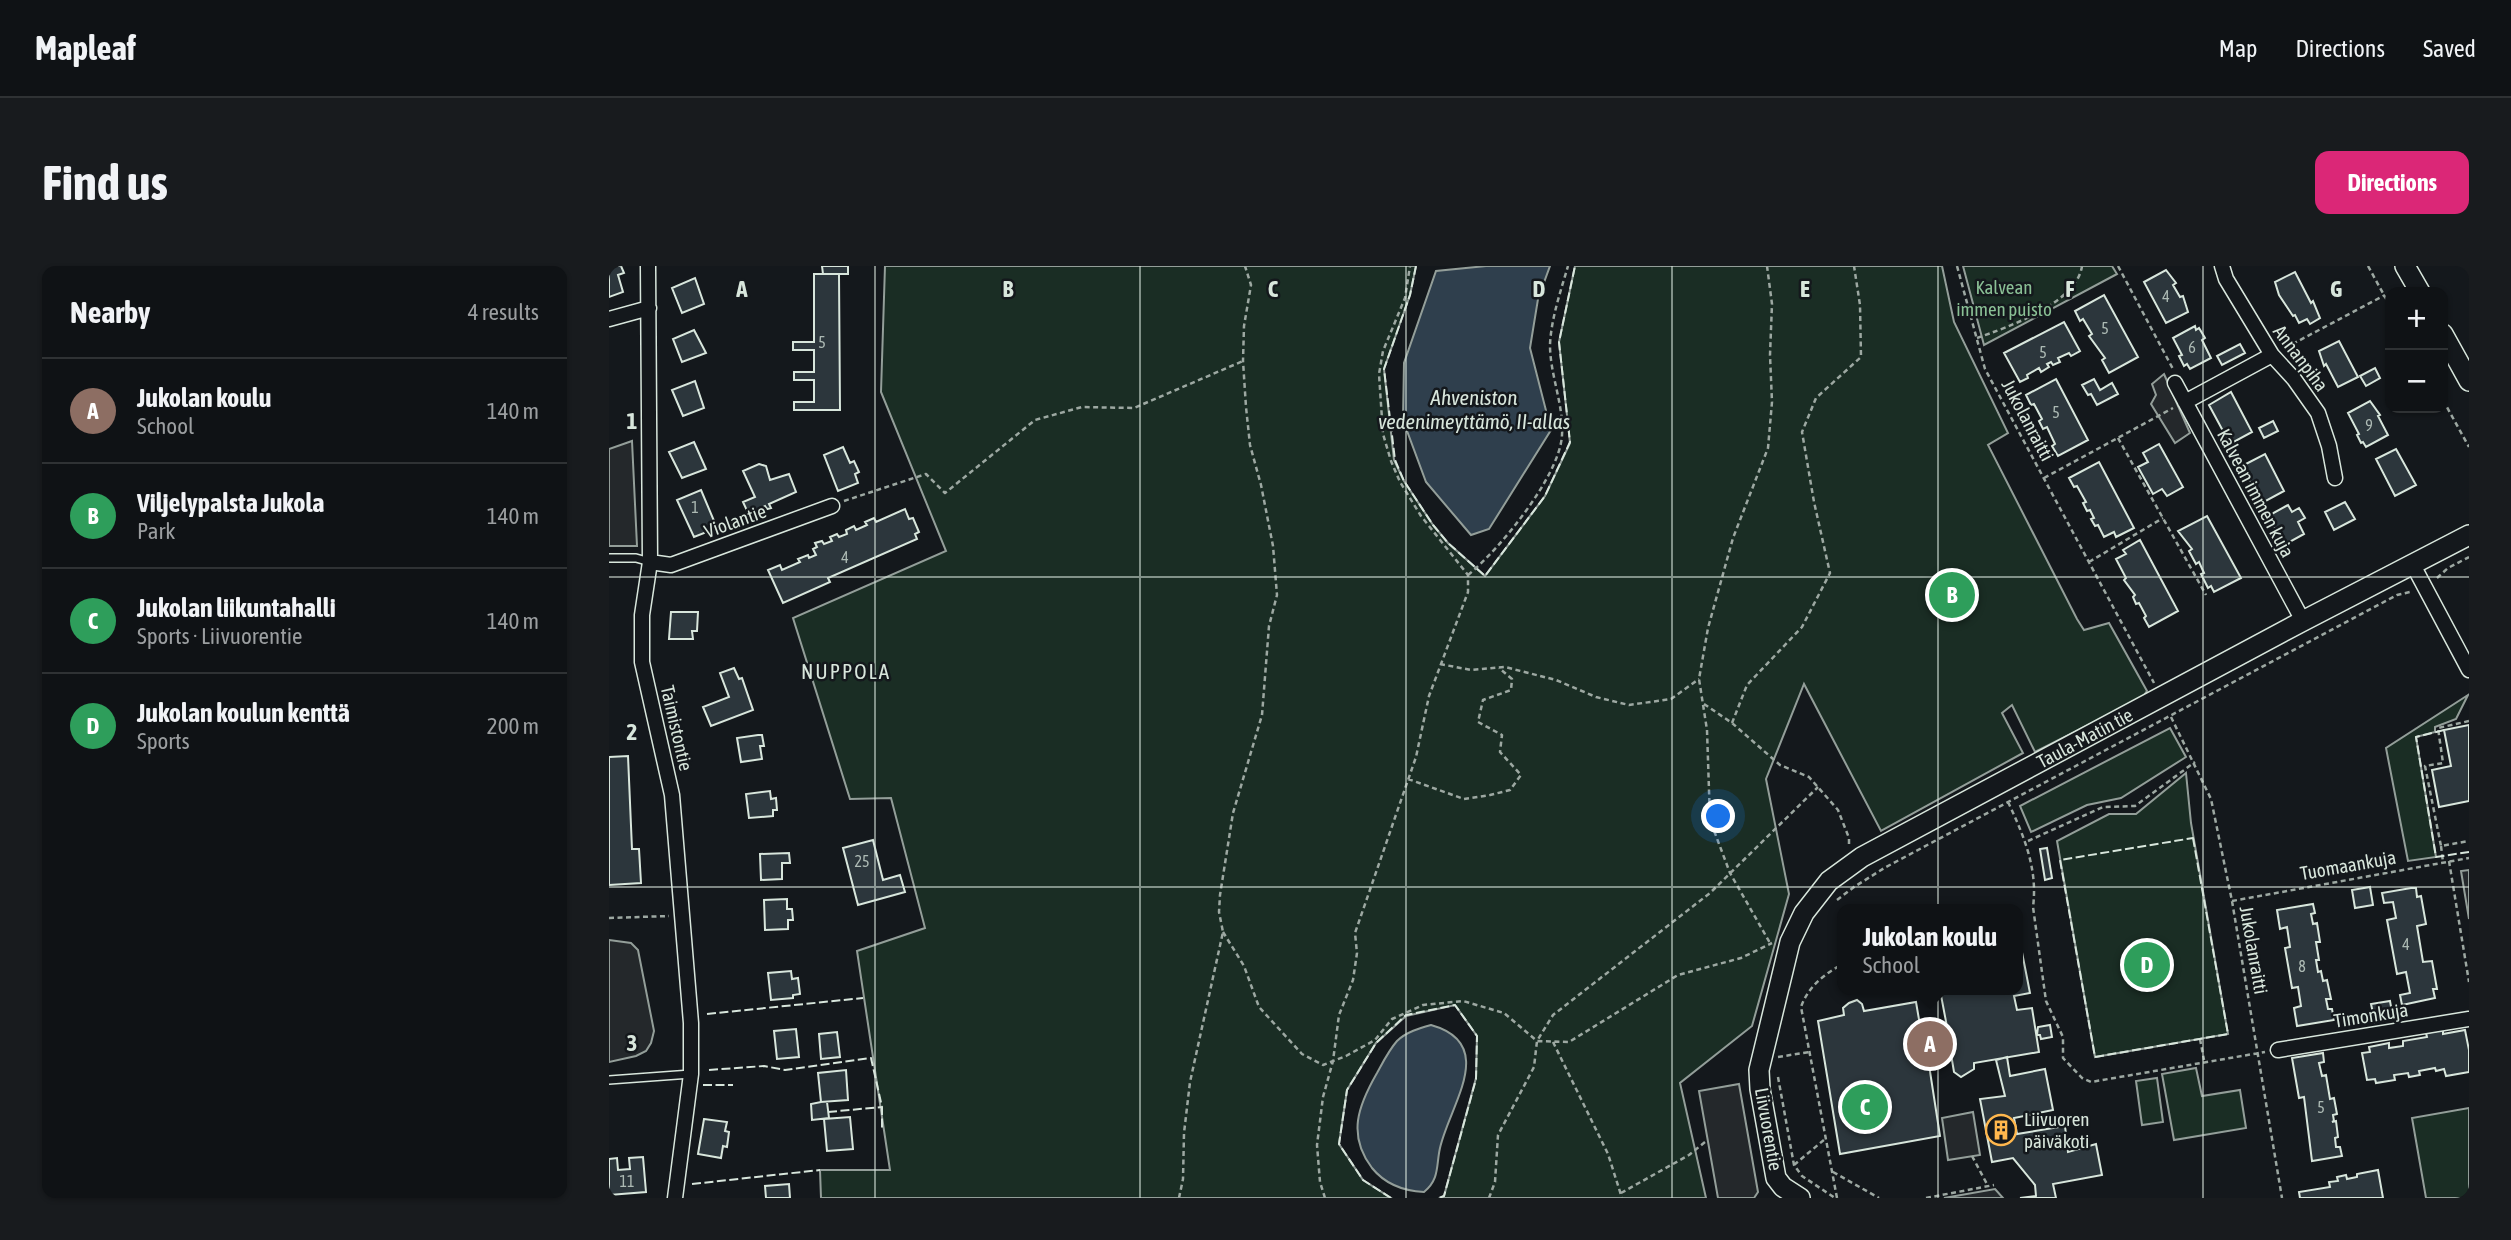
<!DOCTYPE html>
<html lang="en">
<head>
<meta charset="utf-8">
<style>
  body { margin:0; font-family:"Asap Condensed",sans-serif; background:#181b1e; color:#f1f3f6 }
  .controls { position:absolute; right:21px; top:21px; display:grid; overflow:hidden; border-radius:14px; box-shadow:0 2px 5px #0004 }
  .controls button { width:63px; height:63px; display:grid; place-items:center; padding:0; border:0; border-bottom:2px solid #2f3234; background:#0f1215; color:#f1f3f6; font:35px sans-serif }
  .you { position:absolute; left:1110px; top:551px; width:24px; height:24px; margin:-18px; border:5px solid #fff; border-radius:50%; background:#1a73e8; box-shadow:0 0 0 10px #1a73e833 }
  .badge { display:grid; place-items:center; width:46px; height:46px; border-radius:50%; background:#db2777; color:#fff; font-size:23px; font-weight:700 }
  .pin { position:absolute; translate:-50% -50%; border:4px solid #fff; box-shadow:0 2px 7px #0006 }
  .popup { position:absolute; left:1228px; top:638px; width:186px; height:91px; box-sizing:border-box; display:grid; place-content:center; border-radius:14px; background:#0f1215; filter:drop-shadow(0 2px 5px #0005); font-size:23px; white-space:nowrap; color:#9b9ea0 }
  .popup b { font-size:26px; color:#f1f3f6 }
  .popup::after { content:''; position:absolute; left:50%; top:100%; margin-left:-14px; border:14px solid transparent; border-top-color:#0f1215 }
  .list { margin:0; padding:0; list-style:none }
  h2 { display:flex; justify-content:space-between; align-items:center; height:91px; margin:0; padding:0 28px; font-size:30px }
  h2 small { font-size:23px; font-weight:400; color:#9b9ea0 }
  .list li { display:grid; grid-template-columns:46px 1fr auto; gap:21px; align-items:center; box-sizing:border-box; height:105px; padding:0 28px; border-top:2px solid #2f3234 }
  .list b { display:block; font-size:26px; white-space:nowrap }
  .list p { margin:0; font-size:23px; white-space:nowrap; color:#9b9ea0 }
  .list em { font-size:23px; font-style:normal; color:#9b9ea0 }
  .map { position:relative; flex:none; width:1860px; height:932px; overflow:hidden; border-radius:14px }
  header { display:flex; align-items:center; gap:42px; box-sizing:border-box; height:98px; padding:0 35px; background:#0f1215; border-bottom:2px solid #2f3234 }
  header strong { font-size:33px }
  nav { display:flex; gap:38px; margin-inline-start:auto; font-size:24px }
  .intro { display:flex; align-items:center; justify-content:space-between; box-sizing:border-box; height:168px; padding:0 42px }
  h1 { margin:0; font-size:49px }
  .button { padding:18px 32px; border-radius:14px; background:#db2777; color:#fff; font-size:24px; font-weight:700 }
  main { display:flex; gap:42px; padding:0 42px }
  aside { flex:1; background:#0f1215; border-radius:14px; box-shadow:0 2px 5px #0004 }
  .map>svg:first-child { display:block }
  .green { fill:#1a2d24; stroke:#939e99; stroke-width:2 }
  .parking { fill:#24282b; stroke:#939e99; stroke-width:2 }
  .water { fill:#2f3f4d; stroke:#939e99; stroke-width:2 }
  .building { fill:#2c363c; stroke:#d8e6dc; stroke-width:2 }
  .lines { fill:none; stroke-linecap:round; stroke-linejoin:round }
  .lane-casing { stroke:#d8e6dc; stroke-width:10 }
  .street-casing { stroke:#d8e6dc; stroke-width:17 }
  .secondary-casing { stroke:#d8e6dc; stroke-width:22 }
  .path { stroke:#9da8a2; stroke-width:2.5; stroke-dasharray:5 3.5; stroke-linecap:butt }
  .lane { stroke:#14181c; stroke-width:7 }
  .street { stroke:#14181c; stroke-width:14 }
  .secondary { stroke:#14181c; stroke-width:19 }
  .fence { stroke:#d8e6dc; stroke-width:2; stroke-dasharray:9 3.5; stroke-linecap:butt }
  .grid { fill:none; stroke:#d8e6dc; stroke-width:2; stroke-opacity:0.55 }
  .labels { text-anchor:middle; stroke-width:5; stroke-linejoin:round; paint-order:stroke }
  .number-label { font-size:16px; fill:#adbab4 }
  .park-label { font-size:19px; fill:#8ac095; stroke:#14181c }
  .street-label { font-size:19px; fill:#d8e6dc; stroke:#14181c }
  .poi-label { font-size:19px; fill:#d8e6dc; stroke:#14181c; text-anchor:start }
  .water-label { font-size:21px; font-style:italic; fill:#d8e6dc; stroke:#14181c }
  .neighbourhood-label { font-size:21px; letter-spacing:2px; fill:#d8e6dc; stroke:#14181c }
  .grid-label { font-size:23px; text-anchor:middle; font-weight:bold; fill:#d8e6dc; stroke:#14181c; stroke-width:5; stroke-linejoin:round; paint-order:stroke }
</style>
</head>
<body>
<header>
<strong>Mapleaf</strong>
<nav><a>Map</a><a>Directions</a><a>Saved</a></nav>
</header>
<div class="intro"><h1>Find us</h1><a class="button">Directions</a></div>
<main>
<aside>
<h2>Nearby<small>4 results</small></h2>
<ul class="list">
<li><span class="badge" style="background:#8d6e63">A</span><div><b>Jukolan koulu</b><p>School</p></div><em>140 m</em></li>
<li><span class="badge" style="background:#2e9e5b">B</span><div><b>Viljelypalsta Jukola</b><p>Park</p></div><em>140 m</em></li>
<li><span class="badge" style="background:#2e9e5b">C</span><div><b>Jukolan liikuntahalli</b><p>Sports · Liivuorentie</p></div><em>140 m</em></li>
<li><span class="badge" style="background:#2e9e5b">D</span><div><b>Jukolan koulun kenttä</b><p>Sports</p></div><em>200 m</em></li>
</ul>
</aside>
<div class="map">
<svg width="1860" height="932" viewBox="0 0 1860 932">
  <rect width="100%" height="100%" fill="#14181c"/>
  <!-- green -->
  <path class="green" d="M276 0H807L801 29 775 103 785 194 795 215 824 259 839 277 876 310 936 230 961 177 950 76 966 0H1333L1345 56 1399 167 1379 179 1468 353 1475 364 1500 357 1538 425 1533 432 1426 486 1403 439 1393 447 1414 487 1272 565 1195 418 1157 513 1180 628 1143 760 1071 817 1097 932H830L835 930 867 812 868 770 846 739 797 750 767 777 738 824 730 878 754 914 782 932H212L211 904H281L248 685 316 662 282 532 241 533 184 352 337 285 272 126Z
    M1354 0H1503L1508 8 1375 79Z
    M1859 429 1847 453 1826 461V466L1807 471 1827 591 1799 595 1777 482Z
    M1561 462 1577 491 1512 532 1478 539 1422 566 1411 540Z
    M1577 507 1582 557 1619 768 1486 791 1448 575 1500 548H1527Z
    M1587 802 1593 830 1631 824 1637 862 1565 874 1553 808Z
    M1548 812 1554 856 1533 859 1527 815Z
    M1860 842V932H1817L1803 852Z"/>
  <!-- parking -->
  <path class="parking" d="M1555 108 1581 167 1566 177 1542 138 1547 129 1543 118Z
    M23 175 28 280H0V183Z
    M1860 604V653L1852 605Z
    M0 674 22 677 29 684 45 765 42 777 37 785 27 790 0 796Z
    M1130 818 1149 926 1145 932H1109L1090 825Z
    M1364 846 1371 889 1339 894 1333 852Z
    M1386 923 1394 932H1335Z"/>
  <!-- water -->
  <path class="water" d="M877 0H941L929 33 921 82 942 164 880 263 862 269 817 216 794 154 795 97 827 5Z
    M822 759C890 778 840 840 831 882 827 899 831 913 815 926 795 925 776 918 763 902 738 869 749 840 768 807 774 796 780 784 788 775 797 766 811 762 822 759Z"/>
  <!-- building -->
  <path class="building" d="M0 0H12L15 7 9 9 14 26 0 31Z
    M213 0H239V8H214Z
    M1557 4 1567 17 1564 19 1571 31 1574 30 1579 46 1557 57 1535 16Z
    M1686 6 1702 37 1704 35 1711 52 1701 58 1698 53 1690 57 1686 49 1684 50 1670 29 1666 16Z
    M205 8H230L231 144H185V136H205V114H185V106H205V84H184V76H205Z
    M86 12 95 38 73 47 63 22Z
    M1495 29 1529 91 1500 107 1493 94 1496 92 1480 70 1483 68 1474 53 1471 55 1466 45Z
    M1455 56 1471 85 1462 90 1460 87 1449 92 1451 96 1444 99 1442 96 1438 98 1440 101 1432 106 1430 102 1418 109 1419 112 1411 116 1395 87Z
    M1586 60 1587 64 1590 62 1596 72 1593 74 1602 92 1581 103 1578 98 1575 100 1570 90 1573 89 1564 72Z
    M85 64 97 87 73 96 64 73Z
    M1730 75 1749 111 1729 121 1717 98 1715 100 1710 85Z
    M1631 78 1636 87 1613 99 1608 90Z
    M1766 102 1771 112 1757 120 1751 110Z
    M1447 113 1479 174 1449 190 1443 180 1446 178 1438 161 1434 163 1430 155 1433 153 1425 138 1422 139 1417 129Z
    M1485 113 1491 124 1503 117 1509 128 1488 139 1482 128 1479 129 1473 119Z
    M86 115 95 142 74 150 63 124Z
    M1622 126 1643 166 1621 178 1600 139Z
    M1761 135 1771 149 1769 150 1779 169 1757 181 1754 176 1752 177 1748 169 1750 168 1739 147Z
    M1664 155 1669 165 1655 172 1650 162Z
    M85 176 97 203 73 212 60 186Z
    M1550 178 1574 221 1558 230 1553 223 1544 228 1529 201 1539 196 1534 187Z
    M234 181 241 197 245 195 250 206 246 208 249 217 229 225 215 189Z
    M1787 183 1807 219 1786 230 1767 193Z
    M1656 188 1675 225 1653 237 1633 200Z
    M1490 196 1525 262 1507 271 1505 266 1495 271 1489 259 1486 260 1482 253 1485 252 1481 244 1478 245 1474 237 1477 236 1468 220 1465 221 1460 212Z
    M150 198 157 200 161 214 180 208 187 226 160 238 162 242 158 243 156 240 152 242 153 246 141 251 134 236 146 231 134 205Z
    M92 224 108 262 85 271 68 234Z
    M1736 236 1746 253 1725 264 1716 246Z
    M1679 239 1683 246 1690 242 1696 252 1689 256 1695 268 1675 279 1659 250Z
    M296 243 300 253 304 252 310 266 306 268 308 273 219 312 221 316 174 337 159 304 171 299 173 304 191 296 189 293 199 289 200 292 207 289 204 283 208 281 206 277 213 275 215 278 223 275 221 271 228 268 230 271 238 268 237 264 245 260 247 264 258 259 256 256 265 252 267 256Z
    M1598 250 1632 312 1605 326 1602 320 1599 322 1592 308 1595 307 1590 296 1587 298 1580 285 1583 283 1569 265Z
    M1531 274 1569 345 1540 361 1535 352 1537 350 1530 337 1527 338 1524 331 1526 329 1515 314 1517 312 1507 293 1517 288 1514 284Z
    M62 346H89L88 365H83L84 373H60Z
    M125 402 130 413 133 412 144 444 102 460 94 441 120 431 111 407Z
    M1860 459V535L1830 541 1823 504 1842 500 1835 464Z
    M149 469H153L155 480H151L153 493 132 496 128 472Z
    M19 490 23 583H30L32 617 0 619V491Z
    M161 525 162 533 167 532 168 544H164V550L140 552 137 528Z
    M264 574 274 614 291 609 296 626 249 639 234 582Z
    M1438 582 1443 612 1436 614 1431 583Z
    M180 587 181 597H173V613L152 614 151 588Z
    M1761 621 1764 639 1746 642 1743 624Z
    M1802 622H1807L1808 631 1812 630 1817 658 1808 660 1814 696 1823 695 1828 723H1824L1826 732 1793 739 1791 729 1801 727 1797 706 1788 708 1778 654 1787 652 1784 636 1775 637 1773 627Z
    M178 633V643H183L184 654H179V663L156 664 155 634Z
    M1704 638 1706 647 1702 648 1704 658 1708 657 1711 676H1707L1710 694H1707L1709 706 1712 705 1714 715 1718 714 1722 733H1717L1719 743H1723L1725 754 1688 760 1685 742 1692 740 1689 721 1683 722 1676 682 1681 681 1678 661 1671 663 1668 644Z
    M1410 671 1421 727 1405 730 1408 744 1423 742 1430 786 1365 797V803L1352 811 1345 806 1343 794 1320 799 1331 870 1231 888 1209 755 1235 749 1234 742 1240 737 1248 734 1253 738 1255 745 1307 736 1313 771 1339 766 1331 724H1408V672Z
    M182 705 183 713 189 712 191 728 184 729V732L162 734 159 707Z
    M1781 735 1784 752 1766 756 1762 738Z
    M1441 759 1443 771 1432 773 1431 769H1428L1429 761Z
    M187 763 190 791 168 793 165 765Z
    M1834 764V768L1856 764 1860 784V806L1837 810 1835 803 1827 805 1826 802 1810 805 1811 809 1800 811 1799 807 1785 809 1786 814 1767 817 1766 813 1758 814 1753 787 1761 786 1760 781 1780 777V782L1794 780V775L1818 771 1817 767Z
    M228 766 231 791 212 793 210 768Z
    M1714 787 1715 796 1710 797 1713 810 1717 809 1721 833 1725 832 1728 848 1724 849 1725 855 1723 856 1727 855 1729 871 1726 872 1727 881H1731L1733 890 1703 895 1695 831 1690 832 1683 792Z
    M1398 791 1401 810 1436 803 1444 844 1405 852 1408 868 1456 860 1459 886 1487 878 1493 909 1444 918 1447 932H1411L1427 930 1426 919 1404 892 1383 896 1371 833 1396 830 1387 794Z
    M237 804 239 834 212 836 209 807Z
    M212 836H218L220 852 203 854 202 838Z
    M241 851 244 883 218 885 215 853Z
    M95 853 118 856 116 865 120 866 118 881 114 880 112 892 89 888Z
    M34 891 37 926 0 929V893L8 892 9 904 21 903 20 892Z
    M1769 904 1774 932H1691L1690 926 1721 921 1720 916 1729 915 1728 911 1737 909 1738 913 1748 911V908Z
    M180 918 181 932H157L156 920Z"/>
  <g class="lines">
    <!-- lane casing -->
    <g class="lane-casing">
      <path id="lane" d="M0 292H27L41 296
        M0 814 82 808"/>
    </g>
    <!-- street casing -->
    <g class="street-casing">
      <path id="street" d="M39 0 41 296 33 349V396L63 529 82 757V808L66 932
        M1613 0 1617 13 1663 89 1685 113 1709 147 1720 180 1726 212
        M0 53 40 42
        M1566 117 1694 355
        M1576 136 1663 89
        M41 296 62 299 223 240
        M1804 299 1860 404
        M1669 784 1860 753"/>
    </g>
    <!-- secondary casing -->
    <g class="secondary-casing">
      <g id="secondary">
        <path d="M1796 0 1811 26"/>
        <path d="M1834 68 1860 115"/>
        <path id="s1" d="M1191 932 1174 921 1167 912 1151 823 1150 804 1181 676 1195 647 1220 615 1253 591 1694 355 1860 269"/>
      </g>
    </g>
    <!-- path -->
    <path class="path" d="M1158 0 1163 38 1161 89 1163 136 1159 182 1124 272 1099 362 1090 413 1098 464 1101 554 1121 607 1161 677
      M1348 0 1376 103 1545 417
      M1509 0 1564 103
      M1759 0 1781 40
      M1368 72C1399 61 1468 37 1473 0
      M1676 82 1776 29
      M1834 134 1860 181
      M1509 172 1597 329
      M1435 212 1564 142
      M235 235 317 208 336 227 426 154 473 141 525 142 634 95
      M1480 296 1554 252
      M859 309C890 284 951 210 953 169 955 139 941 109 941 79 942 53 952 24 959 0
      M1828 312 1839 302 1860 291
      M831 398 862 404 896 401 947 414 987 431 1020 439 1062 433 1090 413
      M1095 438 1123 457 1171 499 1200 511 1229 544 1240 572V579
      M1562 451 1602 533 1623 635 1673 932
      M1860 455 1829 462 1834 497 1816 500 1832 580 1860 575
      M1123 457 1138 419 1193 361 1221 307 1205 236 1193 166 1207 132 1252 91 1251 39 1245 0
      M799 513 855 533 881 529 901 524 912 509 891 486 893 469 869 456 874 434 902 424 903 413 890 402
      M1399 536C1415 570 1429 603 1424 641L1437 735 1454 771V792L1473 812 1482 816 1656 786
      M1419 575 1494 541 1526 540 1586 496
      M1832 580 1834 596
      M1840 595 1860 716
      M1228 634 1245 621 1277 601 1788 329 1801 326
      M1623 635 1860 592
      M0 652 60 650
      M614 666 635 700 650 741 693 788 714 799 737 790 766 774 783 753 814 739 854 735 895 747 928 775 960 776 1069 709 1132 692 1163 677
      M1591 773 1595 794
      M944 776 999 888 1013 932
      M1169 791 1200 786
      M1169 811 1185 899 1193 910 1226 932
      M1363 890 1379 920
      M1185 899 1216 873
      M1224 906 1270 932
      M1012 927 1080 889 1096 876
      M570 932 574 913 575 867 581 816 614 666 610 646 611 629 624 547 653 449 660 360 668 329 664 280 652 219 641 179 637 141 634 95 635 60 642 19 636 0
      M716 932 711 916 708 879 714 831 724 795 730 749 744 714 748 687 746 667 807 491 820 430 859 326V309L812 250 791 216 782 195 774 168 770 108 774 85 796 32 801 0
      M880 932 886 916 889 869 925 801 928 775 944 749 1101 627 1209 521
      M1228 932 1192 741C1199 721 1215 708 1234 698
      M1317 932 1385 919"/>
    <!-- lane -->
    <use href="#lane" class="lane"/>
    <!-- street -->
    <use href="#street" class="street"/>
    <!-- secondary -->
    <use href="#secondary" class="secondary"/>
    <!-- fence -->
    <path class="fence" d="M807 0 801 29 775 103 786 194 795 215 824 259 839 277 876 310 936 230 961 176 950 76 966 0
      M1835 464 1807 471 1827 591 1860 586
      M1584 572 1619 768 1486 791 1451 594Z
      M98 748 254 732
      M100 804 155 800 176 804 262 792 273 841V862
      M94 819H124
      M219 846 273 841
      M83 918 211 904
      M782 932 754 914 730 878 738 824 767 777 797 749 846 739 868 770 867 813 835 930 830 932"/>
  </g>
  <!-- grid -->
  <path class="grid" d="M266 0V932M531 0V932M797 0V932M1063 0V932M1329 0V932M1594 0V932M0 311H1860M0 621H1860"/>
  <!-- icons -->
  <defs>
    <g id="building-ring" transform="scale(1.575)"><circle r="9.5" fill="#14181c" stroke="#ffb74d" stroke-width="1.5"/><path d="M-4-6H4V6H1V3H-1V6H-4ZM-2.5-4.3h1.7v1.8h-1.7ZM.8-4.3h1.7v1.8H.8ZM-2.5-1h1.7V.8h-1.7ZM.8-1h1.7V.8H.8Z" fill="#ffb74d"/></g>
  </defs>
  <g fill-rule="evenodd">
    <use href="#building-ring" x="1392" y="864"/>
  </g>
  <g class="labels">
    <!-- number labels -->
    <g class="number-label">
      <text x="1557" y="36">4</text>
      <text x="1496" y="68">5</text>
      <text x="213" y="82">5</text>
      <text x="1583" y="87">6</text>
      <text x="1434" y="92">5</text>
      <text x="1447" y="152">5</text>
      <text x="1760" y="165">9</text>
      <text x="86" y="247">1</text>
      <text x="236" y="297">4</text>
      <text x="253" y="601">25</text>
      <text x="1797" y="684">4</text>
      <text x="1693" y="706">8</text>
      <text x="1712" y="847">5</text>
      <text x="18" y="921">11</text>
    </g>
    <!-- park labels -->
    <g class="park-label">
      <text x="1395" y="28">Kalvean<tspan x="1395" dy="22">immen puisto</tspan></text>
    </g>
    <!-- street labels -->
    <g class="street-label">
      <text transform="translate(1692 92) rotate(53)" y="7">Annanpiha</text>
      <text transform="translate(1419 154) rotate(62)" y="7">Jukolanraitti</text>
      <text transform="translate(1647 227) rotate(62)" y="7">Kalvean immen kuja</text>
      <text transform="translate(126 255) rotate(-20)" y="7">Violantie</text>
      <text transform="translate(68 462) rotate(77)" y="7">Taimistontie</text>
      <text dy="7" stroke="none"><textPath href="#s1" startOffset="639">Taula-Matin tie</textPath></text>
      <text transform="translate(1739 599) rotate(-10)" y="7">Tuomaankuja</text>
      <text transform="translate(1645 684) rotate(80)" y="7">Jukolanraitti</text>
      <text transform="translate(1762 749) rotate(-9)" y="7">Timonkuja</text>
      <text transform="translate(1160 863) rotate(80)" y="7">Liivuorentie</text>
    </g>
    <!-- poi labels -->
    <g class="poi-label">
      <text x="1415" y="860">Liivuoren<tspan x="1415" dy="22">päiväkoti</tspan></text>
    </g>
    <!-- water labels -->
    <g class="water-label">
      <text x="865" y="139">Ahveniston<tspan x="865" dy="24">vedenimeyttämö, II-allas</tspan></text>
    </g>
    <!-- neighbourhood labels -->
    <g class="neighbourhood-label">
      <text x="237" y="413">NUPPOLA</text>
    </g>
  </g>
  <g class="grid-label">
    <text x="133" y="31">A</text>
    <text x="399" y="31">B</text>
    <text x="664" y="31">C</text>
    <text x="930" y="31">D</text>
    <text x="1196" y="31">E</text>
    <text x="1461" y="31">F</text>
    <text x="1727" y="31">G</text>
    <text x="23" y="163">1</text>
    <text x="23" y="474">2</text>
    <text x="23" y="785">3</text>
  </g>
</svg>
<div class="controls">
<button>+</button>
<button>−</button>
</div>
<div class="you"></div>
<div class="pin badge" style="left:1321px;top:778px;background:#8d6e63">A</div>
<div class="popup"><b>Jukolan koulu</b>School</div>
<div class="pin badge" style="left:1343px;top:329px;background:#2e9e5b">B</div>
<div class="pin badge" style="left:1256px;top:841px;background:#2e9e5b">C</div>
<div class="pin badge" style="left:1538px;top:699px;background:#2e9e5b">D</div>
</div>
</main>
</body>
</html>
